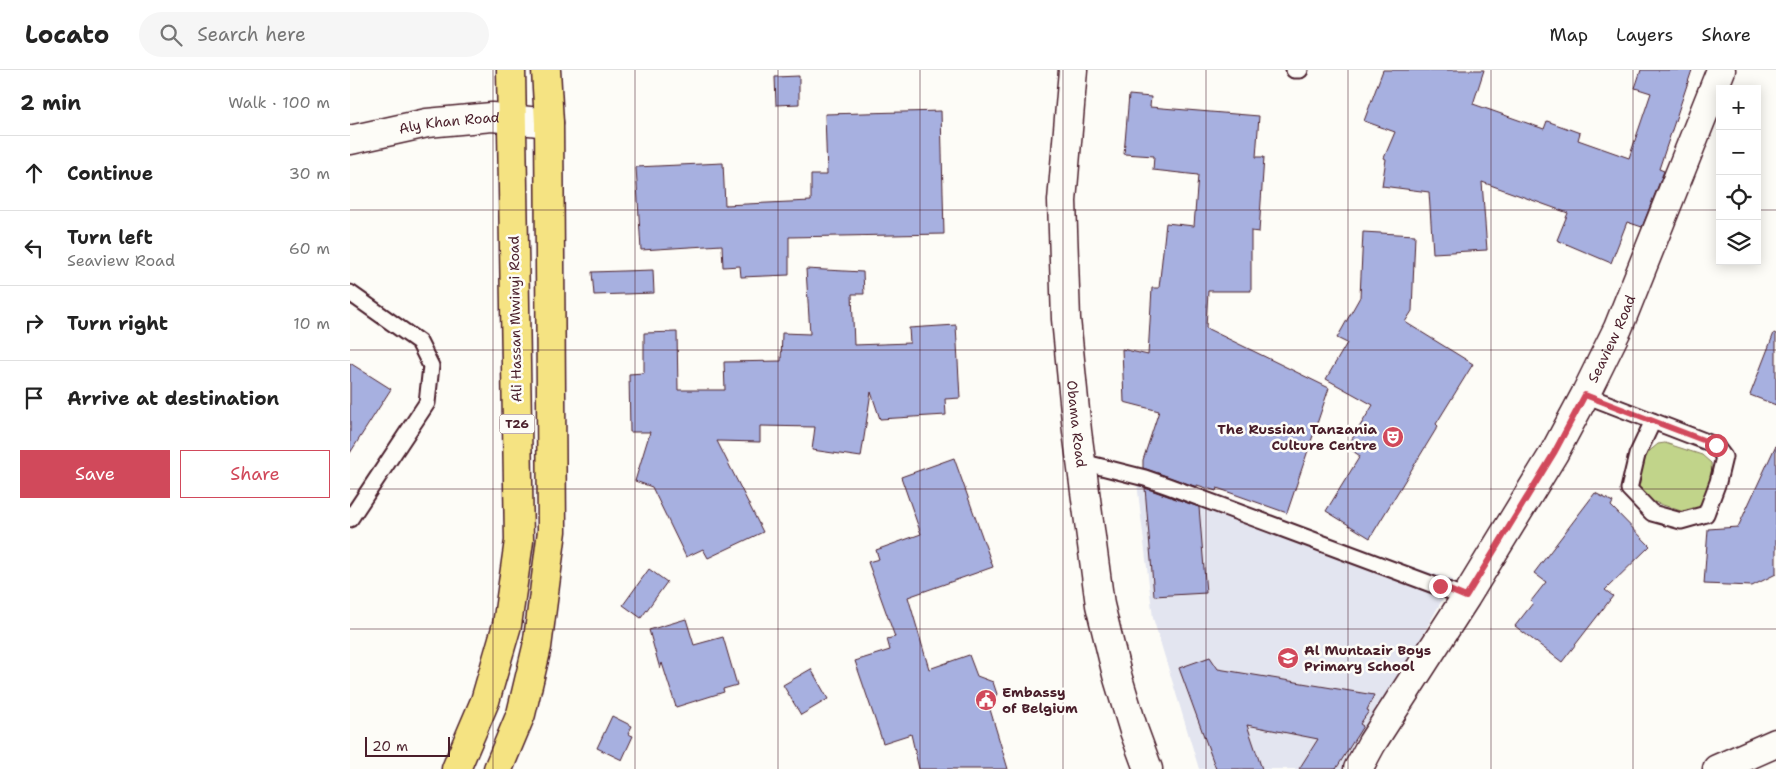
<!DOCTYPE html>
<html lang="en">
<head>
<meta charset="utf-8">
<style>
  body { margin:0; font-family:"Shantell Sans",sans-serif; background:#f6f6f6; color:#222 }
  .controls { position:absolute; right:15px; top:15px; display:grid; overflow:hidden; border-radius:0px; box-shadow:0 2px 12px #0003 }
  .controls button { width:45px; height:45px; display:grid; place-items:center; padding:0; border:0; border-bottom:1px solid #e0e0e0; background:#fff; color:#222; font:25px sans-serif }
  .scale { position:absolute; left:15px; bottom:12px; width:85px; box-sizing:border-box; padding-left:5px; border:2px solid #4a1f2b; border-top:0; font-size:14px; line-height:18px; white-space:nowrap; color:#4a1f2b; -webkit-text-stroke:4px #fdfcf7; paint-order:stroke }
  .stop { position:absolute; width:15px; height:15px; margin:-11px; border:4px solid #d1495b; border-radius:50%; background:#fff }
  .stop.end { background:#d1495b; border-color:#fff; box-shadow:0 1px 5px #0008 }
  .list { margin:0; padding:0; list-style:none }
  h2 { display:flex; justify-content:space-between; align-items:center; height:65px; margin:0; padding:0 20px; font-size:21px }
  h2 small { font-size:16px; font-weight:400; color:#767676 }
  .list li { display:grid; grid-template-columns:32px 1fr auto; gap:15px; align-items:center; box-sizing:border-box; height:75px; padding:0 20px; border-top:1px solid #e0e0e0 }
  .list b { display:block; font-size:19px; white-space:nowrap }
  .list p { margin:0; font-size:16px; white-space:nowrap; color:#767676 }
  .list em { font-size:16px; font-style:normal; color:#767676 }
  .actions { display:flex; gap:10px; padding:15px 20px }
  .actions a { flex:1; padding:11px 0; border:1px solid #d1495b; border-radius:0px; text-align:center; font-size:18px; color:#d1495b }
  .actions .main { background:#d1495b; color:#fff }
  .icon { flex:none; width:28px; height:28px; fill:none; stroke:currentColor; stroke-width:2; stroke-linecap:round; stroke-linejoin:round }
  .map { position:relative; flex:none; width:1426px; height:699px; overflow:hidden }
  header { display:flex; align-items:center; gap:30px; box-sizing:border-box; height:70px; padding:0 25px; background:#fff; border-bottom:1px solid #e0e0e0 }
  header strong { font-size:24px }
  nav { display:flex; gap:28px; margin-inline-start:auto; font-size:18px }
  .search { width:350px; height:45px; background:#f6f6f6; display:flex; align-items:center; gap:12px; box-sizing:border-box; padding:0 18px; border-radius:28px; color:#767676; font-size:19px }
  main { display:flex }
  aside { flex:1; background:#fff }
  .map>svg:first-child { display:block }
  .built { fill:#e3e5f0 }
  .green { fill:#c1d48a; stroke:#867a5a }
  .building { fill:#a7b0e0; stroke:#4a1f2b }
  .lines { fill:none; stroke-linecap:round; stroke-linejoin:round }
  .lane-casing { stroke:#4a1f2b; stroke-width:19 }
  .street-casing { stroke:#4a1f2b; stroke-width:31 }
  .secondary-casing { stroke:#4a1f2b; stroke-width:31 }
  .highway-casing { stroke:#4a1f2b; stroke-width:31 }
  .lane { stroke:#fdfcf7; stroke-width:15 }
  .street { stroke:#fdfcf7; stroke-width:28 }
  .secondary { stroke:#fdfcf7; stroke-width:28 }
  .highway { stroke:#f5e382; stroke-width:28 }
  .route { stroke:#d1495b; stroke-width:6 }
  .grid { fill:none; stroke:#4a1f2b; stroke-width:1; stroke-opacity:0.55 }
  .labels { text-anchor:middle; stroke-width:5; stroke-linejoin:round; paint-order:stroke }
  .shield { fill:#fdfcf7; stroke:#806168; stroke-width:1 }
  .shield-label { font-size:12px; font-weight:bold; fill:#4a1f2b }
  .street-label { font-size:14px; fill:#4a1f2b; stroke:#fdfcf7 }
  .poi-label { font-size:14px; font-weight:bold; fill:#4a1f2b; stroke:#fdfcf7; text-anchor:start }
</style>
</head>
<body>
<header>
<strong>Locato</strong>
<div class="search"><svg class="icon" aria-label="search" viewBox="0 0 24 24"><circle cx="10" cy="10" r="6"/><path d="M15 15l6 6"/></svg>Search here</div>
<nav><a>Map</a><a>Layers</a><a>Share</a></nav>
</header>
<main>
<aside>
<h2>2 min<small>Walk · 100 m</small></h2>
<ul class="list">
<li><svg class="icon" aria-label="ahead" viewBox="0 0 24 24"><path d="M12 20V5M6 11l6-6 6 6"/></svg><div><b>Continue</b></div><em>30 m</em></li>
<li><svg class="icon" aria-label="left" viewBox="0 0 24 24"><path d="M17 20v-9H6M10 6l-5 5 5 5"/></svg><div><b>Turn left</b><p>Seaview Road</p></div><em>60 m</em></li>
<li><svg class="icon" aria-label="right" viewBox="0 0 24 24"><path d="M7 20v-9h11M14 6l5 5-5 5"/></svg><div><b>Turn right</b></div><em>10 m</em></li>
<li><svg class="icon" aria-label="arrive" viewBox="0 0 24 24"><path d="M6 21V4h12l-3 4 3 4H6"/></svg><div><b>Arrive at destination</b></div></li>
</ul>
<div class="actions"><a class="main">Save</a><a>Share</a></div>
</aside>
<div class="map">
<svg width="1426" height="699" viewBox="0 0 1426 699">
  <rect width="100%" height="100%" fill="#fdfcf7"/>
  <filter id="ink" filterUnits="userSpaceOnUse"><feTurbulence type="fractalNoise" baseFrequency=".02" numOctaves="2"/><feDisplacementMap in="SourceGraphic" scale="10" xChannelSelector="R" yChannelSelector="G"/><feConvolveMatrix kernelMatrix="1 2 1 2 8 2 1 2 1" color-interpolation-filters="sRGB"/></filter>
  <g filter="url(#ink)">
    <!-- built -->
    <path class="built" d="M787 413 946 458 1103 510 999 699H849L803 548Z"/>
    <!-- green -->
    <path class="green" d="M1315 373 1352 385 1361 393 1362 407 1354 434 1349 439 1337 443 1298 430 1292 424 1289 416V408L1297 383 1308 374Z"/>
    <!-- building -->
    <path class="building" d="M1033 0H1134L1123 34 1194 59 1197 51 1230 63 1228 70 1279 88 1301 23 1285 18 1291 0H1342L1309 99 1314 101 1292 157 1277 152 1261 193 1207 170 1218 143 1132 112 1137 180 1083 183 1079 122 1032 116 1036 89 1034 88 1045 62 1014 51Z
      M449 6V34L426 35 425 7Z
      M779 25 801 27 800 37 909 46 906 87H914L909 162 901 161V221H858L856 258 979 318 937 443 867 418 866 421 847 415V417L793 398V390L809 341 774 332 772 279 798 285 802 218H809L816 153 844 156 848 105 803 100 804 86 774 84Z
      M591 41 594 164 439 167V205L391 207 390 196 373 197 372 175 291 180 286 97 373 93 375 135 461 131V105H477L475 44Z
      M1013 162 1065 165 1062 241 1055 252 1123 294 1086 354 1088 356 1020 468 976 441 1010 386 997 377 1023 335 976 309 997 273 987 268 1010 227Z
      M456 199 513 202 514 224H502L504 275 560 273 559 258 606 255 610 328 595 329 596 345 530 349 521 322 511 387 462 380 465 357 410 356V372L367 371 413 462 358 488 353 479 336 487 302 417 285 411 300 362H280L279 304 294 303V263L327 262 328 320H375L374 292 431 291 432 263 460 264Z
      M303 200 304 223 244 225 242 202Z
      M1424 263 1426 264V335L1400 325Z
      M0 293 41 319 0 383Z
      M1426 375V504L1402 516 1354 514 1358 459 1388 457Z
      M604 388 643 497 558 527 579 599 619 585 627 606 643 612 647 624 639 636 658 699H569L561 664 533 673 505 591 540 580 537 569 545 567 518 492 529 489 526 480 571 464 551 407Z
      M795 418 849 437 856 523 804 526Z
      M1245 423 1263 432 1261 436 1300 476 1255 520 1263 526 1212 592 1165 556 1183 533 1181 531 1196 512 1184 503Z
      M299 499 317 512 291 548 273 535Z
      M336 549 344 575 373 567 387 615 373 619 374 622 326 637 312 593 310 599 299 560Z
      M860 587 868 599 1024 625 1017 640 1019 641 1010 654 1013 656 986 699H949L968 669 897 655 912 699H866L829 598Z
      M461 599 478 629 451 645 433 615Z
      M262 646 282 656 278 664 283 666 272 690 247 678Z"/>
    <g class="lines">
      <!-- lane casing -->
      <g class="lane-casing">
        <path id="lane" d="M944 0H950
          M0 223 69 272 81 296 77 333 0 449
          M1235 325 1365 375 1374 387 1368 412 1356 444 1331 451 1302 443 1279 419 1287 385 1303 351
          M732 392 795 408 818 416 1116 527"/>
      </g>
      <!-- street casing -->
      <g class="street-casing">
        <g id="street">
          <path id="s1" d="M1008 699 1022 673 1116 527 1204 383 1235 325 1268 258 1371 0"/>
        </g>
      </g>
      <!-- secondary casing -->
      <g class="secondary-casing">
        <g id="secondary">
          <path id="s2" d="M723 0 712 131 716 249 727 361 750 535 767 605 784 661 798 699"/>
          <path id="s3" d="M0 70 77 53 142 47 199 53"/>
          <path d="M1367 699 1426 673"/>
        </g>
      </g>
      <!-- highway casing -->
      <g class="highway-casing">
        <path id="highway" d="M106 699 135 631 157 555 169 471 161 0
          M148 699 171 644 187 577 202 461 199 53 196 0"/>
      </g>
      <!-- lane -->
      <use href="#lane" class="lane"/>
      <!-- street -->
      <use href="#street" class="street"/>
      <!-- secondary -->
      <use href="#secondary" class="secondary"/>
      <!-- highway -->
      <use href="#highway" class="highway"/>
    </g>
  </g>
  <g class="lines" filter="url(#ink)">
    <!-- route -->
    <path class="route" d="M1090 516 1116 527 1204 383 1235 325 1366 375"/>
  </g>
  <!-- grid -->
  <path class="grid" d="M143 0V699M285 0V699M428 0V699M570 0V699M713 0V699M856 0V699M998 0V699M1141 0V699M1283 0V699M0 140H1370M1407 140H1426M0 280H1426M0 419H1426M0 559H1426"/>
  <!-- icons -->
  <defs>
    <g id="theatre-disc" transform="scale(1.125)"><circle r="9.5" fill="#d1495b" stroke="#fdfcf7"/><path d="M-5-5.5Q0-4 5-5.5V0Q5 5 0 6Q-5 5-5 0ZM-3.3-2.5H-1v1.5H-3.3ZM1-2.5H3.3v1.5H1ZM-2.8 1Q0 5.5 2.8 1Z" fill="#fff"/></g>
    <g id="school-disc" transform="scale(1.125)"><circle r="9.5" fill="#d1495b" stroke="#fdfcf7"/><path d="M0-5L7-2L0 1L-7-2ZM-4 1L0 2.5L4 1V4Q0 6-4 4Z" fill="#fff"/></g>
    <g id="civic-disc" transform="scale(1.125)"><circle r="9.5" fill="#d1495b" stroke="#fdfcf7"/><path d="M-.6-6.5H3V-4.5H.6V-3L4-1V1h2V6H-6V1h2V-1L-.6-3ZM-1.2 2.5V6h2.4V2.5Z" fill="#fff"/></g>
  </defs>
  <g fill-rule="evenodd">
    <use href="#theatre-disc" x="1043" y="367"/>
    <use href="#school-disc" x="938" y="588"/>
    <use href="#civic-disc" x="636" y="630"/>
  </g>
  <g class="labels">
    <!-- shield labels -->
    <rect class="shield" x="149.5" y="344.5" width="35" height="19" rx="4"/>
    <g class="shield-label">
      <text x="167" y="358">T26</text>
    </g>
    <!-- street labels -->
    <g class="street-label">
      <text dy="5" stroke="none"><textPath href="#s3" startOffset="101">Aly Khan Road</textPath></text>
      <text transform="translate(165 249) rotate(-91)" y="5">Ali Hassan Mwinyi Road</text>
      <text dy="5" stroke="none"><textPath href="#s1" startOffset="500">Seaview Road</textPath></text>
      <text dy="5" stroke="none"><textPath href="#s2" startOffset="355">Obama Road</textPath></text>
    </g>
    <!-- poi labels -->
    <g class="poi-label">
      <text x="1027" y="364" text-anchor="end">The Russian Tanzania<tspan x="1027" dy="16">Culture Centre</tspan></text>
      <text x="954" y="585">Al Muntazir Boys<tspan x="954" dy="16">Primary School</tspan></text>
      <text x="652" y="627">Embassy<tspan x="652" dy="16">of Belgium</tspan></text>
    </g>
  </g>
</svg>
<div class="controls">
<button>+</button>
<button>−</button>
<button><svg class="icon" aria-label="locate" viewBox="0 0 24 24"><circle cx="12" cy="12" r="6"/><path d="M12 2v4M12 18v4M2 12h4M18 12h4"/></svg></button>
<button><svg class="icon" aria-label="layers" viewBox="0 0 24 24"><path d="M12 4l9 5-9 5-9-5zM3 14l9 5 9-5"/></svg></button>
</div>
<div class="scale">20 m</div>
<div class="stop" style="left:1366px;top:375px"></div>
<div class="stop end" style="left:1090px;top:516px"></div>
</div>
</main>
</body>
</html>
